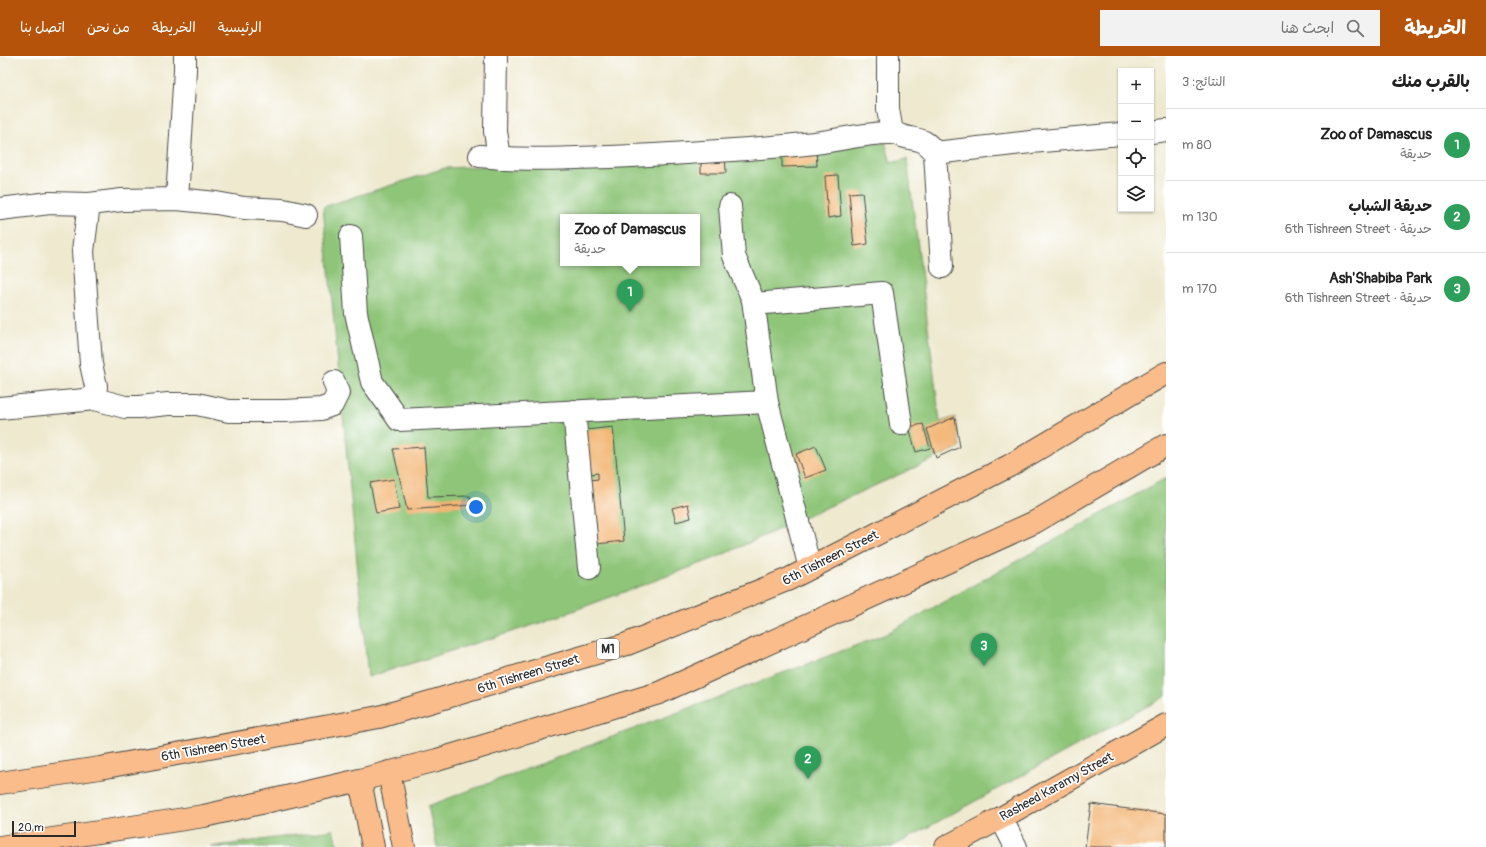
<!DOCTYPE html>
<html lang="ar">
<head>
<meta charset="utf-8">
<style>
  body { margin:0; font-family:Pangolin,"Playpen Sans Arabic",sans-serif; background:#f2f2f2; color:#222; direction:rtl }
  .controls { position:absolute; right:12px; top:12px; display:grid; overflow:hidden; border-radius:0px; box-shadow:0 1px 3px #0004 }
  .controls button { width:36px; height:36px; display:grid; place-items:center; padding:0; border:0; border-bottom:1px solid #e0e0e0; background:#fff; color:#222; font:20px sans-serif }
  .scale { position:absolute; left:12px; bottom:10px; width:64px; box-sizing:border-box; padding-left:4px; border:2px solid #2b2b2b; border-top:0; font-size:11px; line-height:14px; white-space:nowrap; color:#2b2b2b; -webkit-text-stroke:3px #fff; paint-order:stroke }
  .you { position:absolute; left:476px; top:451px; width:14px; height:14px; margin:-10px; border:3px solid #fff; border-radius:50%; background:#1a73e8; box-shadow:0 0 0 6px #1a73e833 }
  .badge { display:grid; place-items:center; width:26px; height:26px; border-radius:50%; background:#b45309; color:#fff; font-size:13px; font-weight:700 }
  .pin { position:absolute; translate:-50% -33px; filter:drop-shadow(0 1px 2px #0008) }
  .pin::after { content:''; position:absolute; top:21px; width:14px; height:12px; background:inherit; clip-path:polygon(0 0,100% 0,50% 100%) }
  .popup { position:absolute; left:560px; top:158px; width:140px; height:52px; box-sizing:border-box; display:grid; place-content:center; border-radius:0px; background:#fff; filter:drop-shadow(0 1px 3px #0005); font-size:13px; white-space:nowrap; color:#767676 }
  .popup b { font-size:15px; color:#222 }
  .popup::after { content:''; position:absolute; left:50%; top:100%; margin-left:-8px; border:8px solid transparent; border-top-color:#fff }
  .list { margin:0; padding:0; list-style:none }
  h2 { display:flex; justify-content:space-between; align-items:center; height:52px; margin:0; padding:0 16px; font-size:17px }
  h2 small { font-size:13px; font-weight:400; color:#767676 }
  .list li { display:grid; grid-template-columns:26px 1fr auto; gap:12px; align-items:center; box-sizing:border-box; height:72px; padding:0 16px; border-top:1px solid #e0e0e0 }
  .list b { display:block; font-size:15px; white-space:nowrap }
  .list p { margin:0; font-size:13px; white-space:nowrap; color:#767676 }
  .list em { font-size:13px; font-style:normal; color:#767676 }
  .icon { flex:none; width:22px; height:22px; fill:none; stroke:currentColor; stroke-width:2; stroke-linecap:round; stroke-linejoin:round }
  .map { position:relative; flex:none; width:1166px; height:791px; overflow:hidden; direction:ltr }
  header { display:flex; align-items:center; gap:24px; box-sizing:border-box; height:56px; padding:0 20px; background:#b45309; color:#fff }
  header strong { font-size:19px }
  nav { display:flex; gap:22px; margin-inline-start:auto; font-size:14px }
  .search { width:280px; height:36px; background:#f2f2f2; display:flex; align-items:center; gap:10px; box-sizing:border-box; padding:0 14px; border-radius:0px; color:#767676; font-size:15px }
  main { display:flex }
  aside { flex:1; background:#fff }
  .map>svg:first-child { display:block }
  .green { fill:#8ec578; stroke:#5c7852; fill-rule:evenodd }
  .building { fill:#f3b574 }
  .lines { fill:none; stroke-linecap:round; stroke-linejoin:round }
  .minor-casing { stroke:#484844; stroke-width:24 }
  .major-casing { stroke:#484844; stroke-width:24 }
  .highway-casing { stroke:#484844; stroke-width:24 }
  .minor { stroke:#fff; stroke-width:22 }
  .major { stroke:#fabc8b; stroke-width:22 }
  .highway { stroke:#fabc8b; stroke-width:22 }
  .labels { text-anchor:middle; stroke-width:3.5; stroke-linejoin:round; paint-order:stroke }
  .shield { fill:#fff; stroke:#6b6b6b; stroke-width:1 }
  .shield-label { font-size:12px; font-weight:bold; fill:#2b2b2b }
  .street-label { font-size:13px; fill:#2b2b2b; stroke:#fff }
</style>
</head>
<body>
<header>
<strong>الخريطة</strong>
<div class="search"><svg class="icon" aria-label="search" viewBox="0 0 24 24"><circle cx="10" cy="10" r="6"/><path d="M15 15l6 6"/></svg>ابحث هنا</div>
<nav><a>الرئيسية</a><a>الخريطة</a><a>من نحن</a><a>اتصل بنا</a></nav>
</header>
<main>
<aside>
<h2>بالقرب منك<small>النتائج: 3</small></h2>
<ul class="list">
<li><span class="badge" style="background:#2e9e5b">1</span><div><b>Zoo of Damascus</b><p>حديقة</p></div><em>80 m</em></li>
<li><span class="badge" style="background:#2e9e5b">2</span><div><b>حديقة الشباب</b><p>حديقة · 6th Tishreen Street</p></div><em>130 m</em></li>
<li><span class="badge" style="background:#2e9e5b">3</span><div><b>Ash'Shabiba Park</b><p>حديقة · 6th Tishreen Street</p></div><em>170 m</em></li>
</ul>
</aside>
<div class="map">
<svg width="1166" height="791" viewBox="0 0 1166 791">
  <rect width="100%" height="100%" fill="#fff"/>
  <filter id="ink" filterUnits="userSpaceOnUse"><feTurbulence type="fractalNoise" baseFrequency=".025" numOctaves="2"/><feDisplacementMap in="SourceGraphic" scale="8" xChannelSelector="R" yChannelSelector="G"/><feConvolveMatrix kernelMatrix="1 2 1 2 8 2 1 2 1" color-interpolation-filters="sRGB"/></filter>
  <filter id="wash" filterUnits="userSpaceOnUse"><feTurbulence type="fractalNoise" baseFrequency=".012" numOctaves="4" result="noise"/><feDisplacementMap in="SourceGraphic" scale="16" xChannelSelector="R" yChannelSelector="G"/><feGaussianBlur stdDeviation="0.9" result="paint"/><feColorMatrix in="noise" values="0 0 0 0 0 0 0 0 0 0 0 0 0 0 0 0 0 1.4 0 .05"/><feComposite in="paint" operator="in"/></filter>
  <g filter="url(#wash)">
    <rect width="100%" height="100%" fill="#eee9cf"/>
    <!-- green -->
    <path class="green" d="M885 86 891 107 907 103 940 366 955 361 960 391 713 503 543 566 368 621 323 151 445 112 563 107ZM563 161H697V207H563Z
      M1166 422V640L892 791H437L428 750 884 579Z
      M333 774 338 791H210Z"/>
    <g id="blocks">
      <!-- building -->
      <path class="building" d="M816 91 817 110 782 111V93Z
        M701 96H725L726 117H701Z
        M838 119 841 160 828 162 825 120Z
        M862 136 868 188 854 190 849 137Z
        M955 361 960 391 936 402 927 373Z
        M923 368 930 392 916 396 909 371Z
        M613 371 624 485 597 488 590 424 598 423V417L591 418 586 374Z
        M816 390 826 414 805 422 796 398Z
        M424 391 428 441 470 440 472 449 407 454 393 393Z
        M394 423 399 453 376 457 370 427Z
        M688 448 691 462 676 466 672 452Z
        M1091 748 1166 758V791H1085Z"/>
    </g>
  </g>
  <g filter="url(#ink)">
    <use href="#blocks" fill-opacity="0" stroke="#484844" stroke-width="1"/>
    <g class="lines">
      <!-- minor casing -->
      <g class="minor-casing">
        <path id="minor" d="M496 0 495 75 499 102
          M888 0V53L892 76
          M1151 76 1166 74
          M935 97 1031 86 1121 78
          M480 100C523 105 567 102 610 101 678 98 747 94 815 87 840 84 865 77 890 77 895 76 898 79 902 80 918 85 924 81 935 97L942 211
          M177 143 185 14V0
          M89 148 83 195 91 308 96 330 95 343
          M730 150 734 200 753 244 767 346
          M0 153 50 147 89 148 122 144 177 143 216 147 244 152 283 154 306 159
          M351 180 356 257 372 326 399 364 767 346 810 512
          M754 248 882 237 901 368
          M0 352 95 343 125 351H139L168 348H197L229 355H285L321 353 332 349 338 337 334 326
          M574 355 589 512
          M1001 762 1016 791"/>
      </g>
      <!-- major casing -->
      <g class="major-casing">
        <path id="major" d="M389 716 404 791
          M360 724 373 791
          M946 791 1001 762 1166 669"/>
      </g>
      <!-- highway casing -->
      <g class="highway-casing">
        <path id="highway" d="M0 727 100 712 379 661 627 588 789 523 1009 410 1166 317
          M0 791 204 760 360 724 437 704 659 637 1035 466 1166 389"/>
      </g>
      <!-- minor -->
      <use href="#minor" class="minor"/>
      <!-- major -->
      <use href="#major" class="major"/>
      <!-- highway -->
      <use href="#highway" class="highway"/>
    </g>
  </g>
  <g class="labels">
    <!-- shield labels -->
    <rect class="shield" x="597" y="583" width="22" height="20" rx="3"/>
    <g class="shield-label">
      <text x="608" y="597">M1</text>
    </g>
    <!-- street labels -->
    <g class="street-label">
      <text transform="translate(830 501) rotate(-27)" y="5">6th Tishreen Street</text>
      <text transform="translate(528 617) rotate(-17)" y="5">6th Tishreen Street</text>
      <text transform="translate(213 691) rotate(-10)" y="5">6th Tishreen Street</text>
      <text transform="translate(1056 730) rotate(-29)" y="5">Rasheed Karamy Street</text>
    </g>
  </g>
</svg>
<div class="controls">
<button>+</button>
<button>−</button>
<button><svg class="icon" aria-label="locate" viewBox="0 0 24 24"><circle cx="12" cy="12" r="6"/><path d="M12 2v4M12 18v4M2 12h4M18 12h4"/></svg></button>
<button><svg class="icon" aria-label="layers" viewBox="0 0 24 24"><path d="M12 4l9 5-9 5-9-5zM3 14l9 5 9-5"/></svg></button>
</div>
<div class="scale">20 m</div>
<div class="you"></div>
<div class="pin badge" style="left:630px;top:256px;background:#2e9e5b">1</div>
<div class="popup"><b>Zoo of Damascus</b>حديقة</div>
<div class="pin badge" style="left:808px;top:723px;background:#2e9e5b">2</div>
<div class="pin badge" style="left:984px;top:610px;background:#2e9e5b">3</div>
</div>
</main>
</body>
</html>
